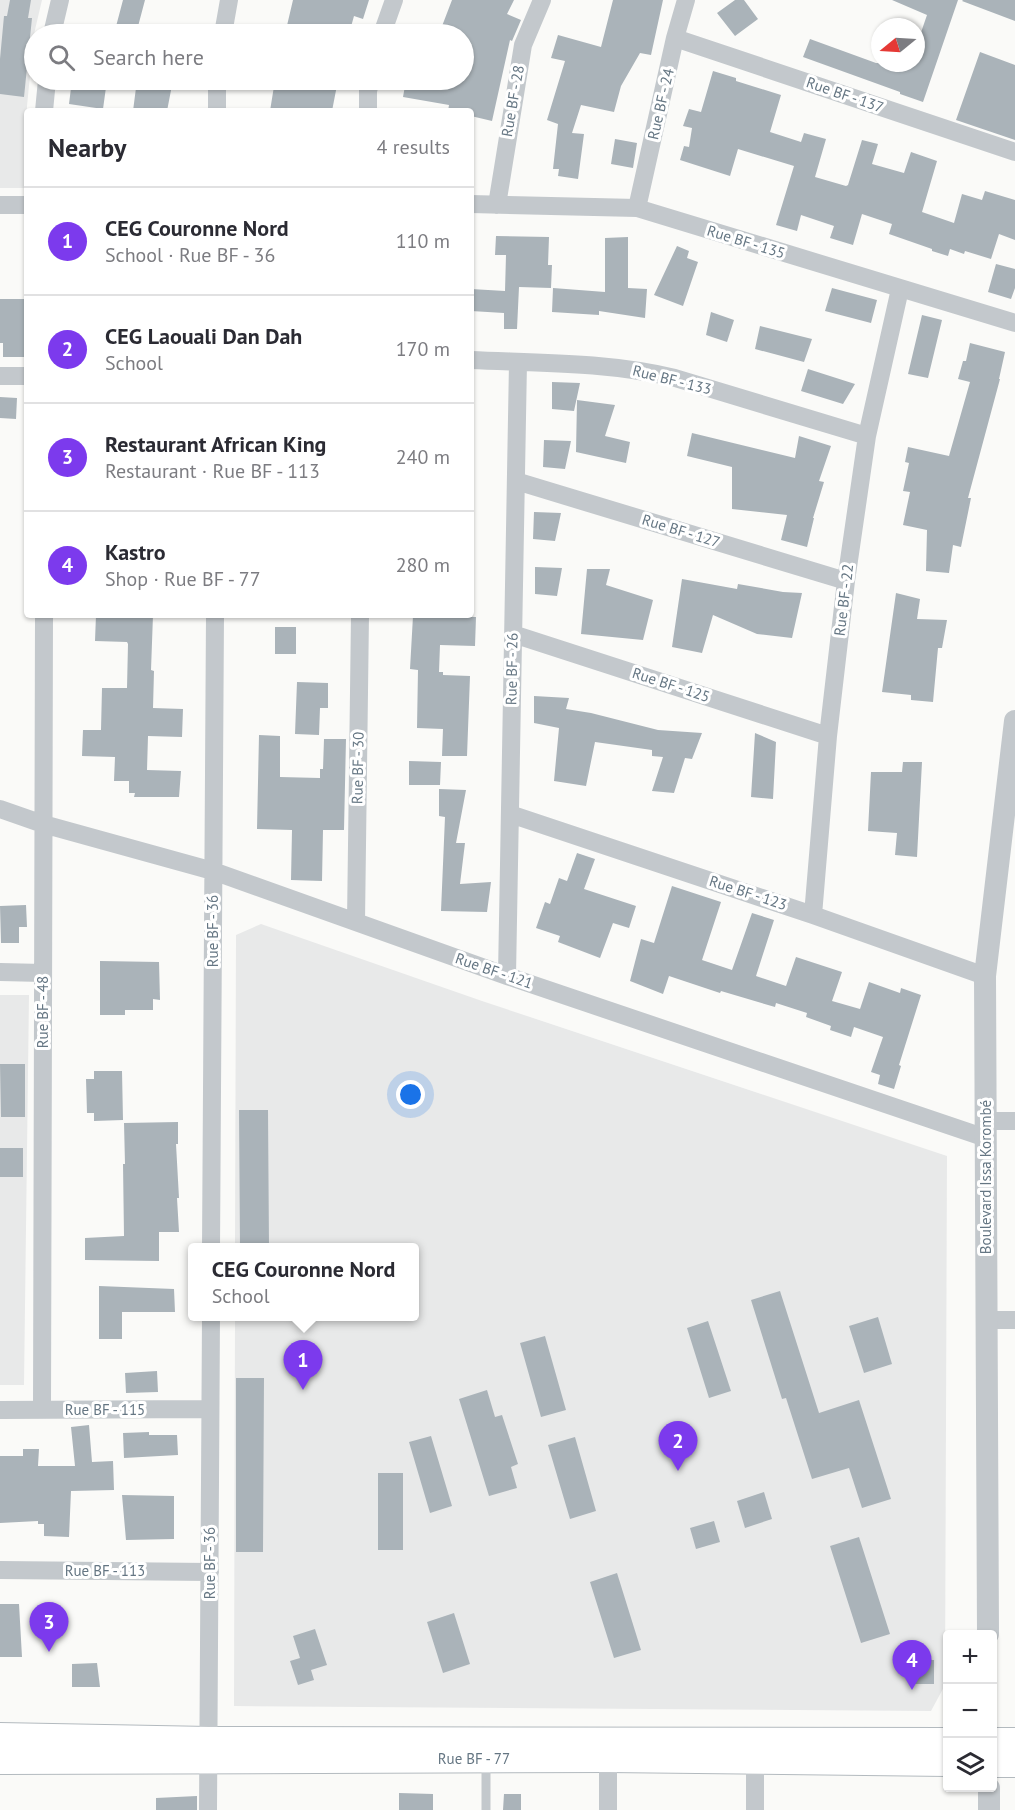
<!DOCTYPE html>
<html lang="en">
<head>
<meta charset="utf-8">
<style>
  body { margin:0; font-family:"PT Sans",sans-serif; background:#f2f2f3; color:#2b2b33 }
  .controls { position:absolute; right:18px; bottom:18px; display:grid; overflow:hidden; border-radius:6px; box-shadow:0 2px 4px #0004 }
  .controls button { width:54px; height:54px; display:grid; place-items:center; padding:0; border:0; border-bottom:2px solid #e1e1e2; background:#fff; color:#2b2b33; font:30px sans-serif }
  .compass { position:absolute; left:871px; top:18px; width:54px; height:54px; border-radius:50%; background:#fff; box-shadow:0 2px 4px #0004; rotate:252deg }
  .you { position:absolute; left:411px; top:1095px; width:21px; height:21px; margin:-15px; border:4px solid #fff; border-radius:50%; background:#1a73e8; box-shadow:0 0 0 9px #1a73e833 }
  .badge { display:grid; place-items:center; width:39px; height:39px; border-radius:50%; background:#7c3aed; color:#fff; font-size:20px; font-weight:700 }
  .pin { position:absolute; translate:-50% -50px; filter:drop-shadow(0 2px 3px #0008) }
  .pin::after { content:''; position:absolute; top:32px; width:21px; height:18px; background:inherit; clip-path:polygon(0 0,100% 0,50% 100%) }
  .popup { position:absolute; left:188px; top:1243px; width:231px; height:78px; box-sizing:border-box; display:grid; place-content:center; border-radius:6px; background:#fff; filter:drop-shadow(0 2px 4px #0005); font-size:20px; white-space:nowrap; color:#7c7c81 }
  .popup b { font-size:22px; color:#2b2b33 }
  .popup::after { content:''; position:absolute; left:50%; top:100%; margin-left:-12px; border:12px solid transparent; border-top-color:#fff }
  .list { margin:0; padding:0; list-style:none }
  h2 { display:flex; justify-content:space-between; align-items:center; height:78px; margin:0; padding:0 24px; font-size:26px }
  h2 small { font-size:20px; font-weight:400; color:#7c7c81 }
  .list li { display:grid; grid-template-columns:39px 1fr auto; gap:18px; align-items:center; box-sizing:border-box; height:108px; padding:0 24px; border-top:2px solid #e1e1e2 }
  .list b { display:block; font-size:22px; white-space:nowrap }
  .list p { margin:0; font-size:20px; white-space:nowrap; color:#7c7c81 }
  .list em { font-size:20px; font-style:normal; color:#7c7c81 }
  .icon { flex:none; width:33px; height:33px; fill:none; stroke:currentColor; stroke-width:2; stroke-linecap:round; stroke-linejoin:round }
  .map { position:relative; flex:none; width:1015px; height:1810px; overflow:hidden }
  .search { position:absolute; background:#fff; box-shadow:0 2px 4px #0004; left:24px; top:24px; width:450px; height:66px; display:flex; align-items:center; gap:15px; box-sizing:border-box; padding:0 21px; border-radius:33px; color:#7c7c81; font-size:22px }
  .panel { position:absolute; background:#fff; box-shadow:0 2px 4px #0004; left:24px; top:108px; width:450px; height:510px; border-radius:6px }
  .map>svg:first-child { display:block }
  .built { fill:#e8e9e9 }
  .building { fill:#aab3b9 }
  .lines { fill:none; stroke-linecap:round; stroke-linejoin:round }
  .secondary-casing { stroke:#b3babf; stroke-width:28 }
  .service { stroke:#c3c8cc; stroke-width:9 }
  .minor { stroke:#c3c8cc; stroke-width:18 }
  .tertiary { stroke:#c3c8cc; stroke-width:22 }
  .secondary { stroke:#fff; stroke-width:26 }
  .labels { text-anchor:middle; stroke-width:6; stroke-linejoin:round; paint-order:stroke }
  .street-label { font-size:15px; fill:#657683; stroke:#fff }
</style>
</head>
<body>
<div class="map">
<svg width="1015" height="1810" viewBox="0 0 1015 1810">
  <rect width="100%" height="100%" fill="#fafaf8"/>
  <!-- built -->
  <path class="built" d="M0 0H42L34 34 27 106 24 188H0Z
    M261 924 482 1001 947 1156 945 1685 931 1711 234 1706 235 1317 414 1316V1248L235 1247 236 935Z
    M0 995H29L24 1385H0Z"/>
  <!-- building -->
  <path class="building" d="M10 0H31L28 18H32L24 97 0 94V59L4 16H7Z
    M123 0H145L136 34H114Z
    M293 0H369L363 19 354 16 349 34H285Z
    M452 0H514L507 14 521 20 512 41 510 40 492 121 471 116V111H448L449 105 403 97 406 80H428L457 85 459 80H464V34H439Z
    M613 0H663L651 55 640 53 621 86 614 112 581 105 572 133 584 134 578 179 558 176 559 169H553L558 124 547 120 565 61 551 58 558 35 601 47Z
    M735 0H744L758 19 735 36 717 13Z
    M892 0H958L923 102 900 94V92L803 57 810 39 876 63H916V47L927 15Z
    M963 0H1015V21L962 1Z
    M980 52 1015 65V140L956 120Z
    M713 71 736 78V81L781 95 770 132 801 142 804 133 826 139 815 177 846 186 848 185 862 140 878 144 872 164 904 173 911 152 937 161 922 212 954 223 962 194 982 200 985 191 1015 200V240L999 234 991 259 965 251 964 254 950 249 948 256 932 251V249L889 234 892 224 862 214 853 245 830 238 834 226 801 215 797 231 776 225 794 166 738 149 730 176 680 160 684 146 689 147 692 128 683 126 689 109 701 112Z
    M72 80H107L103 109 69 104Z
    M137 80H173L167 111H133Z
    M275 80H338L332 111H270Z
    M615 139 637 143 633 168 611 164Z
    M496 236 549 237 548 265H552L551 288 519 287 517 329H504V313L471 311V289L505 291 506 255H495Z
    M628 237V288L647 289 645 318 599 311V315L552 312 553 288 605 292V238Z
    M677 246 689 251 687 258 698 262 683 306 654 295Z
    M996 264 1015 269V288L1011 299 988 292Z
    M832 288 877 300 871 323 825 311Z
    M0 299H27V357H3V343H0Z
    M711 312 734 320 727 342 706 335Z
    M922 315 942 320 928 378 908 374Z
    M760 326 812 339 804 362 755 349Z
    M970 343 1005 352 999 379H1000L968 498H971L961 547 953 545 949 573 926 571 927 530 903 525 910 492 903 491 909 463 905 462 908 447 949 456 970 382 958 379 963 361H966Z
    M808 369 855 384 843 404 801 391Z
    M552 382 580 383 574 411 552 409Z
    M0 397 17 398 16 419 0 418Z
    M577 400 615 405 605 436 630 442 626 463 576 452Z
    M692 433 795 458 799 436 831 446 819 481 824 482 813 518H814L807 547 781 540 787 515 732 509V467L687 456Z
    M544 440 571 441 565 469 543 467Z
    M534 512 561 513 555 541 533 539Z
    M535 567 562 568 557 596 535 594Z
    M587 569H610L606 585 653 600 643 640 581 634Z
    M682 579 737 589 738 584 783 592 802 593 792 638 757 634 713 615 702 653 672 647Z
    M896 593 920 599 917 619 947 620 942 648H938L933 702 911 700V695L882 692Z
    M96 615H153L151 670 154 671 153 708 183 709 182 737 148 736 147 770 181 771 179 797H134L135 793H129V781H114L115 757 82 756 83 730H101L102 688H127L128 644 127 642 95 641Z
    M413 616 476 617 475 646 440 645 439 672H443V675L470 676 467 756H442L443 729 417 728 418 670 410 669Z
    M275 627H296V654H275Z
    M297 682 328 683V708H320L319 735 295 734Z
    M534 696 569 698 566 709 591 713 658 730 702 733 692 759 685 758 674 793 652 791 663 757 652 756V750L595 742 586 786 554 781 559 728 534 723Z
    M755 733 776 742 773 799 751 797Z
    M259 735 280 736V777L320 778V769H323L324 739H346L344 830H323L322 881 291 880 292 830 257 829Z
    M409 761 441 762 440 785H409Z
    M903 762H922L917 857 895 855 897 833 868 831 871 772H902Z
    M439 789 466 790 456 843H465L460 884 491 882 487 912 441 911 445 817 439 816Z
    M577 853 595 859 584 889 636 906 629 928 613 923 600 958 558 942 560 936 536 928 545 902 550 904 559 878 567 881Z
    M672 886 721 902 702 960 732 970 752 913 774 920 756 976 786 986 796 957 842 972 832 1001 860 1009 869 982 900 993 901 988 921 995 899 1065 901 1066 894 1089 878 1084 880 1075 871 1072 883 1037 854 1027 851 1037 830 1030 831 1026 806 1017 807 1013 776 1003 775 1007 721 991 720 993 669 976 663 994 630 981 641 939 654 943Z
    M26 905 27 927H19V943H1L0 906Z
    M100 961 159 962 160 1000 153 999V1010H125V1015H100Z
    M0 1064H25V1117H1Z
    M94 1071H122L123 1120 94 1121V1113H87L86 1079H94Z
    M239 1110H268L269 1248H240Z
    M178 1122V1144H176L179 1198H177L179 1232H159V1261L85 1260V1238L124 1236 123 1164H125L124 1123Z
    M0 1148H23V1177H0Z
    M99 1286 174 1289 175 1312H122V1339H99Z
    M780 1291 819 1413 859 1400 891 1499 862 1508 849 1468 812 1479 786 1398 782 1399 751 1300Z
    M878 1317 892 1364 864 1373 849 1326Z
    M708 1321 731 1391 709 1398 687 1328Z
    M545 1336 566 1410 541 1417 520 1343Z
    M157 1371 158 1392 126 1393 125 1373Z
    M236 1378H264L263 1552H236Z
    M487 1390 495 1417 502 1415 518 1464 511 1467 517 1488 489 1496 459 1399Z
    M89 1425 92 1462 113 1461 114 1490 71 1491 69 1537 44 1536V1524H38V1521L0 1523V1456H23V1449H39L38 1466H75L71 1427Z
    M149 1432V1435H177L178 1455 124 1458 123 1433Z
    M431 1436 452 1506 430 1513 409 1442Z
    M575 1437 596 1511 570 1519 548 1445Z
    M378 1473H403V1550H378Z
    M764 1492 772 1519 745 1528 737 1501Z
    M122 1495 174 1496V1539L126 1540Z
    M714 1521 720 1542 696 1549 690 1528Z
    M859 1537 890 1634 861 1643 830 1546Z
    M617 1573 641 1650 614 1658 590 1582Z
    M0 1604H19L22 1657H0Z
    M454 1613 470 1664 443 1673 427 1622Z
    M315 1629 327 1665 311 1670 314 1680 298 1685 290 1661 300 1658 293 1636Z
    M912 1660H934V1684H912Z
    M97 1663 100 1687H72V1664Z
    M399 1793 433 1794V1810H399Z
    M504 1794H521V1810H503Z
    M197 1796V1810H156V1798Z"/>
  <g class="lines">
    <!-- secondary casing -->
    <g class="secondary-casing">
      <path id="secondary" d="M0 1736 209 1740 948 1741
        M992 1741H1015
        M0 1761 608 1759 948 1763
        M992 1764H1015"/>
    </g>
    <!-- service -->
    <path class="service" d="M486 1810V1760"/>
    <!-- minor -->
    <path class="minor" d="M52 34 60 0
      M223 34 229 0
      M382 34 394 0
      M675 38 1015 152
      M44 111 47 80
      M217 111V80
      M368 111V91L371 80
      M471 204 637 208 1015 323
      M0 205H27
      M497 205 523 45 542 0
      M637 208 675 38 686 0
      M471 360C539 363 608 362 675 378L867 436
      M0 376H27
      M516 481 846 581
      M513 634 828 736
      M0 809 43 824 213 871 507 976 986 1138
      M510 814 813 915 985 976
      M813 915 828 736 846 581 867 436 900 289
      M356 922 360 615
      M0 972 43 973
      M507 976 518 362
      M986 1121H1015
      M211 1248 215 615
      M986 1320H1015
      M0 1410 210 1409
      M42 1410 44 615
      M0 1570 210 1572
      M608 1759V1810
      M208 1810 211 1316
      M755 1810V1761"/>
    <!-- tertiary -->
    <path class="tertiary" d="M988 1634 985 976 1015 721
      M989 1788V1810"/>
    <!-- secondary -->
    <use href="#secondary" class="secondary"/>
  </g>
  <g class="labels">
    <!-- street labels -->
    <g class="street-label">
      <text transform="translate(845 95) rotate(19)" y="5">Rue BF - 137</text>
      <text transform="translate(513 101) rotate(-80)" y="5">Rue BF - 28</text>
      <text transform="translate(661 104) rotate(-77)" y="5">Rue BF - 24</text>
      <text transform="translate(746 242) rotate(17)" y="5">Rue BF - 135</text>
      <text transform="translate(672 380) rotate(14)" y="5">Rue BF - 133</text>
      <text transform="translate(681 531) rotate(17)" y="5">Rue BF - 127</text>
      <text transform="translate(844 600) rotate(-83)" y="5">Rue BF - 22</text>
      <text transform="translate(512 669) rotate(-89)" y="5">Rue BF - 26</text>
      <text transform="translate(671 685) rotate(18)" y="5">Rue BF - 125</text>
      <text transform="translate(358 768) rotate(-89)" y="5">Rue BF - 30</text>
      <text transform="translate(748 893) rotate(18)" y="5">Rue BF - 123</text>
      <text transform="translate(213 931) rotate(-90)" y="5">Rue BF - 36</text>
      <text transform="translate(494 971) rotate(19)" y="5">Rue BF - 121</text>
      <text transform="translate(43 1012) rotate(-90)" y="5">Rue BF - 48</text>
      <text transform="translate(986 1177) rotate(-90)" y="5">Boulevard Issa Korombé</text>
      <text x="105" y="1415">Rue BF - 115</text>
      <text transform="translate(210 1563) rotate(-90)" y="5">Rue BF - 36</text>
      <text x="105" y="1576">Rue BF - 113</text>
      <text x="474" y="1764">Rue BF - 77</text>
    </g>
  </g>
</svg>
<div class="controls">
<button>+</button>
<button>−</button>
<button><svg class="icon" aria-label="layers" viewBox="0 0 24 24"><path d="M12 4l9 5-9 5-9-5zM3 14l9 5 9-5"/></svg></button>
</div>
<svg class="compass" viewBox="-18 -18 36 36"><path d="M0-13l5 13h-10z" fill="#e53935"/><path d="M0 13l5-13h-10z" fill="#7c7c81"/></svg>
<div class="you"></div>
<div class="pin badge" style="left:303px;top:1390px">1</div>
<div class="popup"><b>CEG Couronne Nord</b>School</div>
<div class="pin badge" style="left:678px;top:1471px">2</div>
<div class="pin badge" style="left:49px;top:1652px">3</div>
<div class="pin badge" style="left:912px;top:1690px">4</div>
<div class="search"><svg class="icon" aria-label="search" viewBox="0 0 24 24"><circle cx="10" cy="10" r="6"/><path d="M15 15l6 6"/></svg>Search here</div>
<section class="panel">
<h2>Nearby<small>4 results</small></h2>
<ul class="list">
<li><span class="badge">1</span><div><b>CEG Couronne Nord</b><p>School · Rue BF - 36</p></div><em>110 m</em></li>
<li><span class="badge">2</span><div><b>CEG Laouali Dan Dah</b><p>School</p></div><em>170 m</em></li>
<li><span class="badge">3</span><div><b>Restaurant African King</b><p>Restaurant · Rue BF - 113</p></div><em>240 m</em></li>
<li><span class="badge">4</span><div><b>Kastro</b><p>Shop · Rue BF - 77</p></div><em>280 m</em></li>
</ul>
</section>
</div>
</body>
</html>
